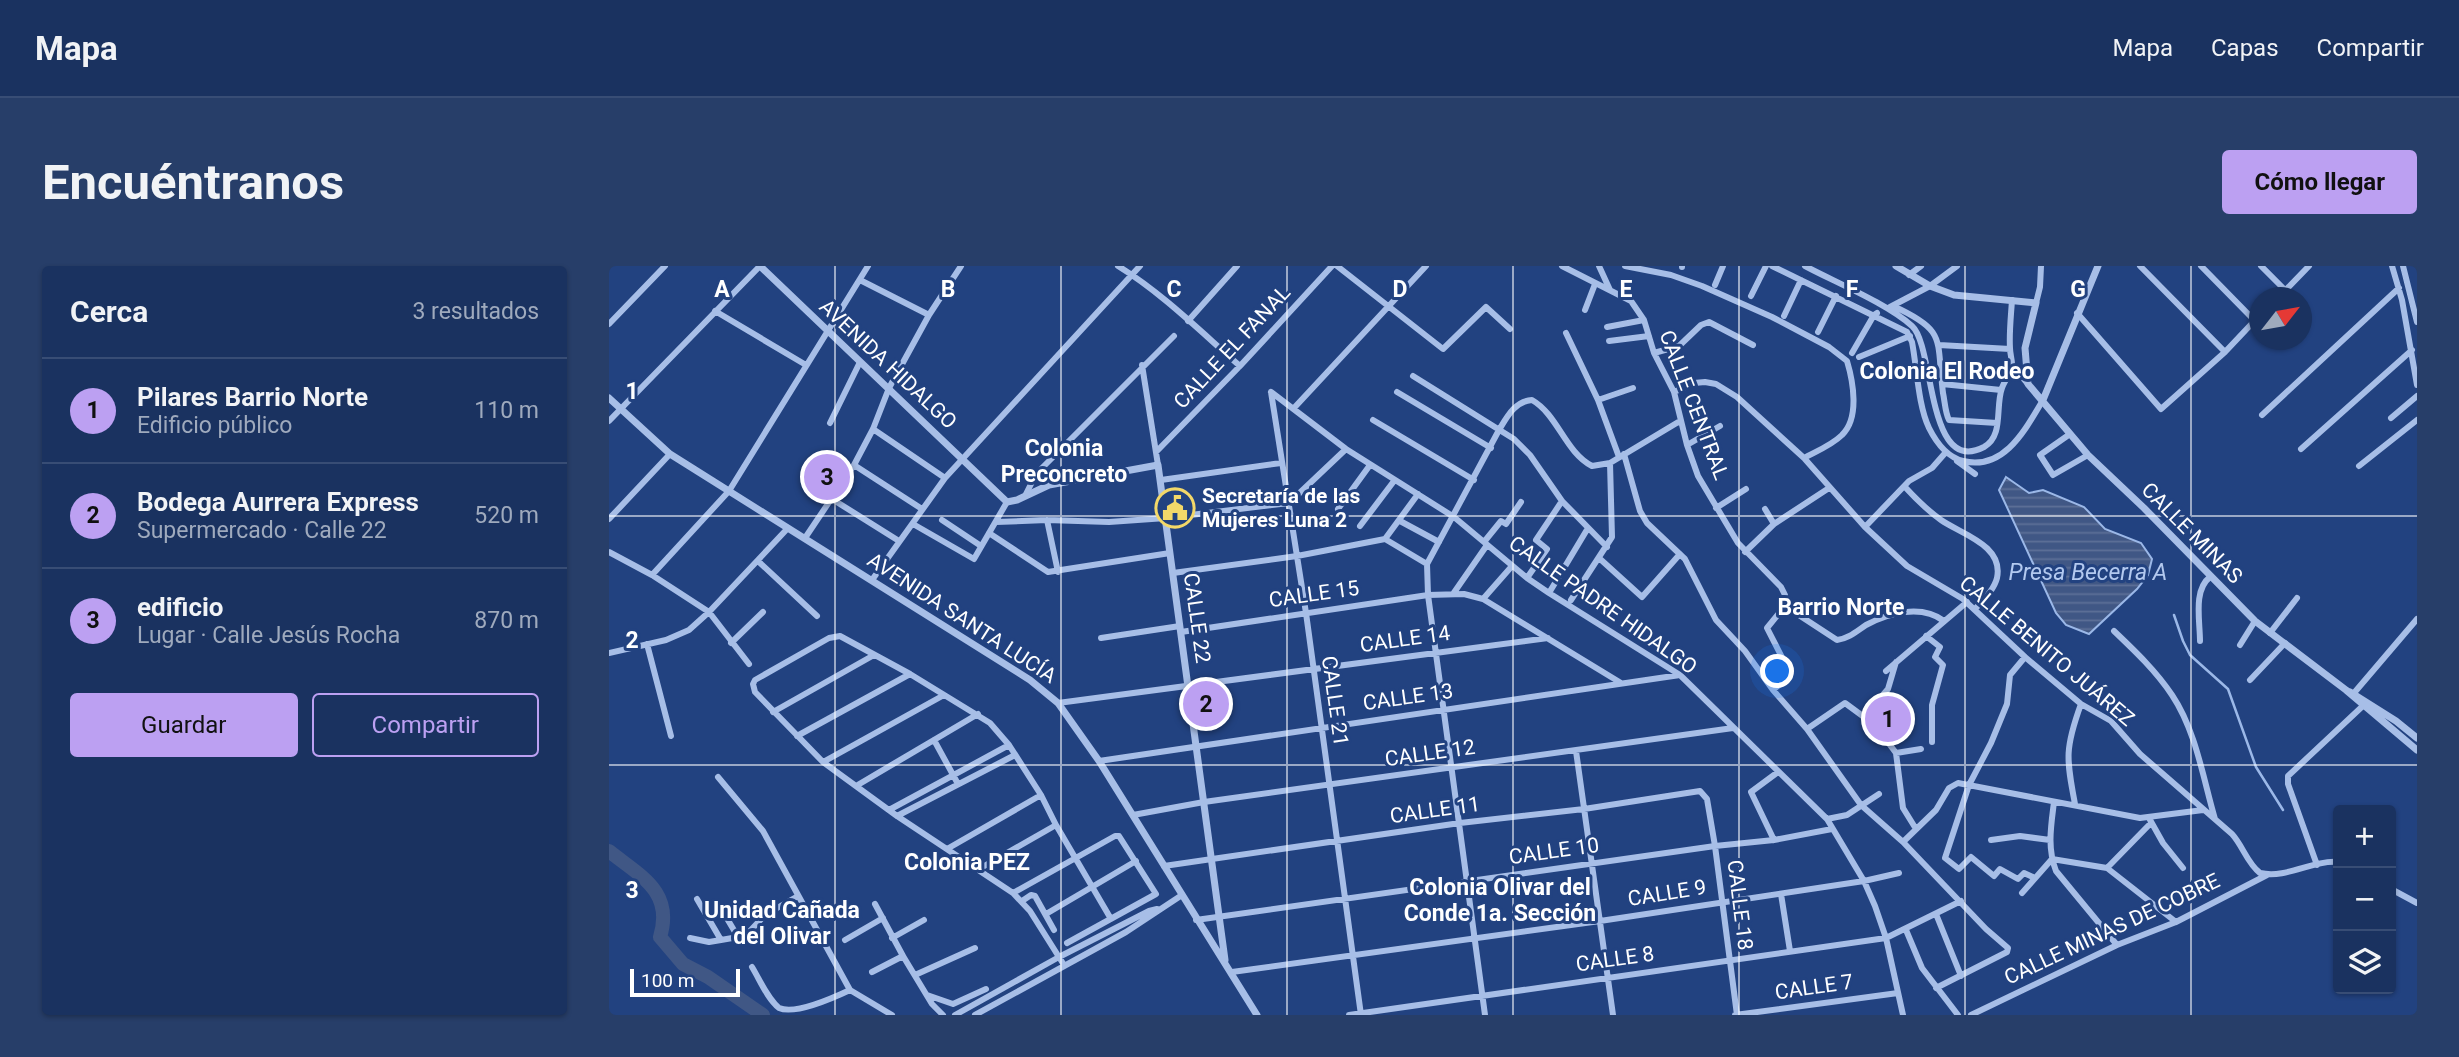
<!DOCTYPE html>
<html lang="es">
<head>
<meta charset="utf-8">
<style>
  body { margin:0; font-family:Roboto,sans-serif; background:#273e69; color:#f1f3f6 }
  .controls { position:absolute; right:21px; bottom:21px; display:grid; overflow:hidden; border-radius:7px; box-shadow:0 2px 5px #0004 }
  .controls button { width:63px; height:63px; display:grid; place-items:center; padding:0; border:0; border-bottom:2px solid #384d75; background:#1a3260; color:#f1f3f6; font:35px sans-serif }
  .compass { position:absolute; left:1640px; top:21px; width:63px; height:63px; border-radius:50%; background:#1a3260; box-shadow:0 2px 5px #0004; rotate:59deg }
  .scale { position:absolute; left:21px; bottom:18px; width:110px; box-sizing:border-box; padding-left:7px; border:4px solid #fff; border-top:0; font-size:19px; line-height:24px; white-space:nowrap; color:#fff; -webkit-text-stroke:5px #224280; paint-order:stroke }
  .you { position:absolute; left:1169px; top:406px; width:24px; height:24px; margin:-18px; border:5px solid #fff; border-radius:50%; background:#1a73e8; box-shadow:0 0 0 10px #1a73e833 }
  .badge { display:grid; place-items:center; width:46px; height:46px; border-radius:50%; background:#bca0f2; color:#111; font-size:23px; font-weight:700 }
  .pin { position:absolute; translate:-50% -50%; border:4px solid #fff; box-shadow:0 2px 7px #0006 }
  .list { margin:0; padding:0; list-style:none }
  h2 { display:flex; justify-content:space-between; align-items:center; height:91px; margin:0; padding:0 28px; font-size:30px }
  h2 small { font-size:23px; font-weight:400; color:#9faabd }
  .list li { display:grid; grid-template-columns:46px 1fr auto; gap:21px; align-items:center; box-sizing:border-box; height:105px; padding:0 28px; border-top:2px solid #384d75 }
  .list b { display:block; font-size:26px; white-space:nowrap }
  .list p { margin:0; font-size:23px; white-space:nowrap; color:#9faabd }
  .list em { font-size:23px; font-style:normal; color:#9faabd }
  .actions { display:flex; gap:14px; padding:21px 28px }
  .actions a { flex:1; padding:16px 0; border:2px solid #bca0f2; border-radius:7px; text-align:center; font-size:24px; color:#bca0f2 }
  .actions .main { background:#bca0f2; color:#111 }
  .icon { flex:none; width:38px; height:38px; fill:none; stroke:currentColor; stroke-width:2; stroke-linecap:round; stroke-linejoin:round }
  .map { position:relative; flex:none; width:1808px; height:749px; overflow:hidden; border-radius:7px }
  header { display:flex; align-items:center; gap:42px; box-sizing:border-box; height:98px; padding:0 35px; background:#1a3260; border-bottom:2px solid #384d75 }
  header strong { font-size:33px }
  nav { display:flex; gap:38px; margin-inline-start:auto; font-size:24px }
  .intro { display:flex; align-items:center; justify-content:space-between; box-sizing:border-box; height:168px; padding:0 42px }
  h1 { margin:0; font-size:49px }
  .button { padding:18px 32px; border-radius:7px; background:#bca0f2; color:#111; font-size:24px; font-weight:700 }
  main { display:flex; gap:42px; padding:0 42px }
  aside { flex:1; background:#1a3260; border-radius:7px; box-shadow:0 2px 5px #0004 }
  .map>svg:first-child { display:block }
  .water { fill:url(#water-rules); stroke:#9bb8e8; stroke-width:2 }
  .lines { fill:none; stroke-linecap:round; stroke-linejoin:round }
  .stream { stroke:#9bb8e8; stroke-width:2.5 }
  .river { stroke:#405785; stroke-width:14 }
  .minor { stroke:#a7bee7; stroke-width:6 }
  .tertiary { stroke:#a7bee7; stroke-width:7 }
  .grid { fill:none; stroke:#fff; stroke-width:2; stroke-opacity:0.55 }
  .labels { text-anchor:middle; stroke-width:6; stroke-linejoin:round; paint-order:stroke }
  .street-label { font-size:21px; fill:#fff; stroke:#224280 }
  .poi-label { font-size:21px; font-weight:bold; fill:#fff; stroke:#224280; text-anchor:start }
  .neighbourhood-label { font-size:23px; font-weight:bold; fill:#fff; stroke:#224280 }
  .water-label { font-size:23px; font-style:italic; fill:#b3c9ef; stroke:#224280 }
  .grid-label { font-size:23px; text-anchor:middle; font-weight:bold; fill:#fff; stroke:#224280; stroke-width:6; stroke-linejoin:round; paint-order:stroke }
</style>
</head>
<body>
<header>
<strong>Mapa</strong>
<nav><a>Mapa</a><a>Capas</a><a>Compartir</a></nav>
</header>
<div class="intro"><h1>Encuéntranos</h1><a class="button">Cómo llegar</a></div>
<main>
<aside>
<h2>Cerca<small>3 resultados</small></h2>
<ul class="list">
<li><span class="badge">1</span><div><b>Pilares Barrio Norte</b><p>Edificio público</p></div><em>110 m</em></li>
<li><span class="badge">2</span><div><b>Bodega Aurrera Express</b><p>Supermercado · Calle 22</p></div><em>520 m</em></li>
<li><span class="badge">3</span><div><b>edificio</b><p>Lugar · Calle Jesús Rocha</p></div><em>870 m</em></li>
</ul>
<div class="actions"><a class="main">Guardar</a><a>Compartir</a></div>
</aside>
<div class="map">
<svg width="1808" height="749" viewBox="0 0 1808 749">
  <defs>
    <pattern id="water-rules" width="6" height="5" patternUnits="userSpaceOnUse" patternTransform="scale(1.75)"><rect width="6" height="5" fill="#405785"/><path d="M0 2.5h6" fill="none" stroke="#5d7097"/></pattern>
  </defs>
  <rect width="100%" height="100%" fill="#224280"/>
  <!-- water -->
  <path class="water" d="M1397 211 1420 227 1434 224 1475 241 1496 263 1532 277 1543 293 1539 309 1528 323 1480 368 1457 359 1447 347 1390 224Z"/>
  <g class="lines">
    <!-- stream -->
    <path class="stream" d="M1565 349 1574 375 1581 389 1619 423 1647 501 1674 544"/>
    <!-- river -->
    <path class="river" d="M0 585C31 610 65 625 51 671L74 698 99 711 154 749"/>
    <!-- minor -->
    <path class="minor" d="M509 0C553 27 592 66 631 100
      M728 0 834 83 877 41 901 63
      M953 0 1022 35 1035 54 1045 87 1065 126 1078 179 1089 210 1129 277 1172 321 1176 329V340
      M990 0 1001 24
      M1016 0 1062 9 1093 20 1163 51 1220 81 1238 95C1244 115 1251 152 1233 169 1223 179 1208 185 1195 192
      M1163 0 1298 66 1303 76C1308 102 1309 139 1320 162 1327 176 1338 191 1354 195 1395 205 1416 164 1434 134
      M1196 0C1226 16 1279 38 1303 60 1326 80 1317 211 1375 181 1395 170 1386 141 1393 122 1395 115 1403 106 1403 98 1403 93 1401 88 1401 82 1400 67 1402 50 1403 34
      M1531 0 1616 86
      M1592 0 1646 55
      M1652 0 1676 24
      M1783 0 1793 34 1808 119
      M1794 0 1808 56
      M1073 1V0
      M1300 9 1312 0
      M251 14 320 49
      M1106 19 1114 0
      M1142 30 1157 0
      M1669 32 1700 0
      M1427 37 1431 21 1432 0
      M1284 40C1339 65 1327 73 1334 127 1336 136 1336 146 1340 154L1388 157
      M1281 41 1321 20 1348 0
      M976 44 986 18
      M106 45 197 99
      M1468 47 1552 143 1616 86 1650 50
      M1175 50 1192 14
      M579 55 628 0
      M0 58 56 0
      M998 61 1035 54
      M1209 66 1227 30
      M957 67 989 134 1010 191
      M1000 75 1040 70
      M1330 79 1401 83
      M1045 87 1070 80 1092 59 1100 56 1144 79
      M1243 87 1265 49 1268 47
      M1250 91 1301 70
      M533 99 549 199
      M1404 100 1419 118
      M804 110 905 173 921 189 953 235 998 281
      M1333 118 1392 124
      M662 126 737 183 845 251 918 312 940 327 1071 409 1218 553 1255 615 1266 640 1277 672 1294 749
      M662 126 697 347 752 749
      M788 126 882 182
      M1065 126 1085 117 1096 116 1107 118 1128 131 1195 192 1256 261 1298 300 1354 333 1416 391 1472 438 1502 455 1531 488 1623 568C1634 580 1638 597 1651 607 1678 613 1703 594 1729 596
      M989 134 1024 122
      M685 142 817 0
      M1653 149 1790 22
      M1782 152 1808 130
      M764 154 865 214
      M0 155 151 0
      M221 157 251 96
      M264 163 336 212
      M1461 168 1431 189 1444 209 1479 189
      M1078 179 1111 160
      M1692 183 1803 84
      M547 186 631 100 723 0
      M1015 188 1031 245 1038 257 1076 293 1107 354 1136 385 1164 424 1198 463 1252 539 1294 576 1377 663 1399 682 1398 686 1327 722
      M1348 195 1366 208
      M245 199 313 243
      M1750 200 1808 154
      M552 214 672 197
      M1296 221C1307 233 1318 244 1332 254 1352 268 1395 279 1388 312 1385 324 1374 334 1366 343
      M417 228 427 208 565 70
      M223 233 290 275
      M1107 242 1137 223
      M729 243 761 199
      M1156 243 1165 258
      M0 253 61 188
      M333 254 372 280
      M438 254 449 306
      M791 255 830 276
      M387 256 438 254 500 256 557 252 680 237 737 183
      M304 258 365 293 398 236
      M751 260 785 215
      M1256 261 1300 215 1323 202 1337 186
      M380 267 439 306 561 287
      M196 272 245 199 264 163 280 122 320 49 352 0
      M776 273 809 228
      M875 276 892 255 897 258 912 236
      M0 286 43 309 100 346 140 398
      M1136 286 1165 258 1220 222
      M990 292 1033 331 1071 288
      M149 295 208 350
      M564 307 688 290 776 273 818 298
      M43 309 120 225 259 0
      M918 312 938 283 927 274 953 235
      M263 314 336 212 531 0
      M940 327 979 262
      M844 328 878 279
      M874 333 903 300
      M962 334 1003 271 1001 197
      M1176 340 1228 374C1239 373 1248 365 1257 359 1280 347 1312 338 1335 355
      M1505 365C1526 385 1547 405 1563 429 1587 465 1594 512 1606 553
      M572 366 819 329 855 328 874 333 1012 417
      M1661 367 1688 332
      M1317 370 1331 381 1326 391 1334 399 1323 439V476
      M492 372 571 360
      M1591 375C1591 355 1584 324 1601 311
      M122 377 154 346
      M38 378 62 470
      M1631 379 1646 355
      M0 387 57 374 80 364 100 346 179 262
      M1416 391 1401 409 1398 438 1382 477 1360 519 1336 592 1350 603 1362 591 1385 610 1391 603 1409 613 1415 607 1426 612
      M1277 405 1358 336
      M1641 414 1676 377
      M1164 424 1177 413 1180 405 1158 362 1176 340
      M1745 427 1808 353
      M449 437 939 372
      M164 446 265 389
      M1255 451 1278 475 1287 487 1294 542 1307 563
      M1198 463 1236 437 1255 451 1279 423 1287 396
      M188 470 301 408
      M325 474 349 518
      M967 485 1004 749
      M1287 487 1312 483
      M490 495 1071 409
      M214 496 335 429
      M109 511 154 565 241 724 283 749
      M247 520 369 448
      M1445 536C1442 560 1438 582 1447 605L1508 679
      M1466 538C1457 492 1456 482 1472 438
      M280 544 400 479
      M524 549 595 536 1124 462
      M288 550 406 489
      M1540 552 1554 577 1574 602
      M1218 553 1238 549 1270 528
      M1165 574 1142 526 1169 506
      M1382 574 1411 570 1441 574
      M1294 576 1327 544 1340 522 1349 517 1531 552 1594 544
      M338 583 432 529
      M1708 599 1679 518V510L1757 437
      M555 600 851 557 975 543 1091 525 1098 533 1106 580 1128 749
      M1498 602 1539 560
      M370 603 447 559
      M1782 623 1808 637
      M404 627 506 570H510L547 628 458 677
      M1413 627 1443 593 1498 602 1567 656
      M1172 628 1181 685
      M88 633 112 674 129 671 140 666 156 649 189 630
      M413 635 422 629 426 630 445 664
      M266 638 294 690 323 738 334 749
      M110 639 129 671
      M437 648 527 595
      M1327 648 1352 710
      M587 654 1106 580 1165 574 1223 563
      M1297 664 1313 702 1349 749
      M81 672 100 676 112 674
      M283 672 315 654
      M236 674 274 652
      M455 699 421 645 404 627 288 550 214 496 146 426 144 418 146 414 220 372 231 370 301 408 381 457 400 479 432 529 447 559 502 653
      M143 701C151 714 158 732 170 742 186 749 224 732 241 724
      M263 706 294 690
      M623 706 991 655 1255 615 1290 607
      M306 709 366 682
      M318 729 344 738 377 723
      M346 749 450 691 540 645 548 643
      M366 749 517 666 573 629
      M740 749 1277 672 1352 635
      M876 749 819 329 818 298 890 164C898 151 906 135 923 134 949 149 956 186 983 200L1001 197 1071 155
      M1126 749 1289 727
      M1362 749 1508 679 1567 656 1658 609"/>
    <!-- tertiary -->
    <path class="tertiary" d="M151 0 398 236 408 234 440 219 549 199 616 694
      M1287 0 1321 20 1345 29 1427 37 1416 82 1419 118 1479 189 1535 242 1646 355 1737 424 1808 484
      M0 132 61 188 421 414 449 437 490 495 648 749
      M1434 134 1489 0
      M1741 426 1787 455 1808 472"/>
  </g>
  <!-- grid -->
  <path class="grid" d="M226 0V749M452 0V749M678 0V749M904 0V749M1130 0V749M1356 0V749M1582 0V749M0 250H1808M0 499H1808"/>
  <!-- icons -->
  <defs>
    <g id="civic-ring" transform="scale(2.0125)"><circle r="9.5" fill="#224280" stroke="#f3d869" stroke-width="1.5"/><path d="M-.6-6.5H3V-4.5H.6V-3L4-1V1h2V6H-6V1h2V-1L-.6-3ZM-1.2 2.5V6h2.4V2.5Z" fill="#f3d869"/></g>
  </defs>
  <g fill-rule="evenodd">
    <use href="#civic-ring" x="566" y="242"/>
  </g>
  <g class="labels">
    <!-- street labels -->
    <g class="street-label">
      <text transform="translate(623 81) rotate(-47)" y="7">CALLE EL FANAL</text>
      <text transform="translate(279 98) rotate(43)" y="7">AVENIDA HIDALGO</text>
      <text transform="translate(1085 139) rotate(69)" y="7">CALLE CENTRAL</text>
      <text transform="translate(1583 267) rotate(45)" y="7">CALLE MINAS</text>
      <text transform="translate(705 328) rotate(-8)" y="7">CALLE 15</text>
      <text transform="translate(994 339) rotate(35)" y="7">CALLE PADRE HIDALGO</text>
      <text transform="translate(353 352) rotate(33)" y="7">AVENIDA SANTA LUCÍA</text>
      <text transform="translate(588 352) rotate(82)" y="7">CALLE 22</text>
      <text transform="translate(796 373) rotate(-8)" y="7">CALLE 14</text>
      <text transform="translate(1438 385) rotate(40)" y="7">CALLE BENITO JUÁREZ</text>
      <text transform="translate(799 431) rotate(-8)" y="7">CALLE 13</text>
      <text transform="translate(726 435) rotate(82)" y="7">CALLE 21</text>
      <text transform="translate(821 487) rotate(-8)" y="7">CALLE 12</text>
      <text transform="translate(826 544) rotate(-8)" y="7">CALLE 11</text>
      <text transform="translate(945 585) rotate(-8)" y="7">CALLE 10</text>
      <text transform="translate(1058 627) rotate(-9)" y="7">CALLE 9</text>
      <text transform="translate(1131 639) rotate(83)" y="7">CALLE 18</text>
      <text transform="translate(1503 663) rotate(-25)" y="7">CALLE MINAS DE COBRE</text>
      <text transform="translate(1006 693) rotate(-8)" y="7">CALLE 8</text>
      <text transform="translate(1205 721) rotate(-8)" y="7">CALLE 7</text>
    </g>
    <!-- poi labels -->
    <g class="poi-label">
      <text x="593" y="237">Secretaría de las<tspan x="593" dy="24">Mujeres Luna 2</tspan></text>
    </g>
    <!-- neighbourhood labels -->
    <g class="neighbourhood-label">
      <text x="1338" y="113">Colonia El Rodeo</text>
      <text x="455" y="190">Colonia<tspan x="455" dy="26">Preconcreto</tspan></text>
      <text x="1232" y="349">Barrio Norte</text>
      <text x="358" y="604">Colonia PEZ</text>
      <text x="891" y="629">Colonia Olivar del<tspan x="891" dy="26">Conde 1a. Sección</tspan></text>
      <text x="173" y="652">Unidad Cañada<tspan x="173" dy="26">del Olivar</tspan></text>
    </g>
    <!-- water labels -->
    <g class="water-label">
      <text x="1479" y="314">Presa Becerra A</text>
    </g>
  </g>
  <g class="grid-label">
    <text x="113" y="31">A</text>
    <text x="339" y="31">B</text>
    <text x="565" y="31">C</text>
    <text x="791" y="31">D</text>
    <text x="1017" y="31">E</text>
    <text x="1243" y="31">F</text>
    <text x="1469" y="31">G</text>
    <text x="23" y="133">1</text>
    <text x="23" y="382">2</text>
    <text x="23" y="632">3</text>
  </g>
</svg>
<div class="controls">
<button>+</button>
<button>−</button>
<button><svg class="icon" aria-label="layers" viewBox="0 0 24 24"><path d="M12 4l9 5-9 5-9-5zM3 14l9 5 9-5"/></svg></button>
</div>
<svg class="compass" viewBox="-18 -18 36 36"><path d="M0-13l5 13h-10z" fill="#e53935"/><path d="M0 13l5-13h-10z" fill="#9faabd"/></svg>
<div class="scale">100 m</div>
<div class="you"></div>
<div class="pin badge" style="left:1279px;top:453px">1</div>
<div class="pin badge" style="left:597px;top:438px">2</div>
<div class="pin badge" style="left:218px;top:211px">3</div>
</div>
</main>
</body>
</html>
